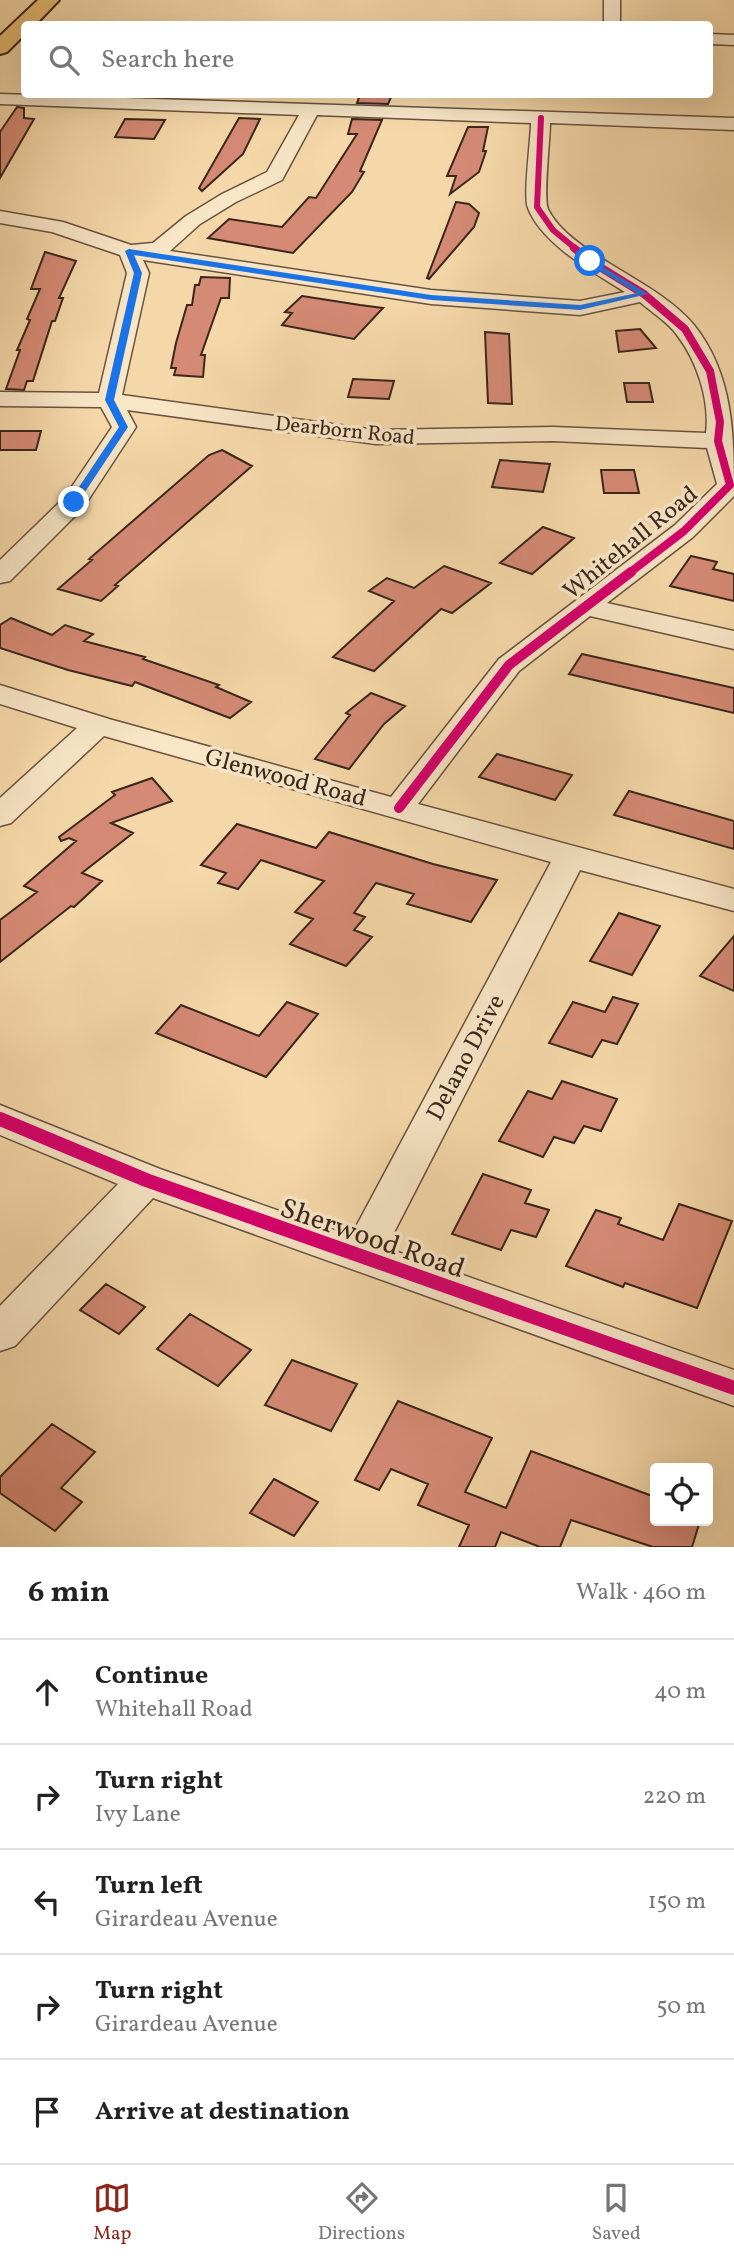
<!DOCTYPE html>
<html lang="en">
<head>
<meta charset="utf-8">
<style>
  body { margin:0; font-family:Vollkorn,serif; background:#f6f6f6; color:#222 }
  .controls { position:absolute; right:21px; bottom:21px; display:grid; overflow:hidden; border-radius:7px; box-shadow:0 7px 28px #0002 }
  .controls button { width:63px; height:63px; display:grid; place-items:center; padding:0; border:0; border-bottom:2px solid #e0e0e0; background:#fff; color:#222; font:35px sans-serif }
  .stop { position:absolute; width:21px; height:21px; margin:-16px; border:5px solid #1a73e8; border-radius:50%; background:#fff }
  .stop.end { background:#1a73e8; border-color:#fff; box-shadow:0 2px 7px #0008 }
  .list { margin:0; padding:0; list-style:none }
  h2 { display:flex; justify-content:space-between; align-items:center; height:91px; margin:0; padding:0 28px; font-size:30px }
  h2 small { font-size:23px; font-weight:400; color:#767676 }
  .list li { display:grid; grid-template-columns:46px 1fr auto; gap:21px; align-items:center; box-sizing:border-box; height:105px; padding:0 28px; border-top:2px solid #e0e0e0 }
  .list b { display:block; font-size:26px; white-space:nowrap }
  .list p { margin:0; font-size:23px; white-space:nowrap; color:#767676 }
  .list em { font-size:23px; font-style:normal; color:#767676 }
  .icon { flex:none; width:38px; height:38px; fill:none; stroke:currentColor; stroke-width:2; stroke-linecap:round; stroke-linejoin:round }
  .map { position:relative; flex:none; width:734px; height:1547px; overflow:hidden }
  .search { position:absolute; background:#fff; box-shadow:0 7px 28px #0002; left:21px; right:21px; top:21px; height:77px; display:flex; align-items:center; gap:18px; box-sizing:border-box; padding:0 24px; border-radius:7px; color:#767676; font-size:26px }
  .sheet { height:616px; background:#fff }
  nav { display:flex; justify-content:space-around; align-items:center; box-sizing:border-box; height:98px; border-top:2px solid #e0e0e0; background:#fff; font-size:19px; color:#767676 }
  nav a { display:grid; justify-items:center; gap:4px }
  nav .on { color:#8f2418 }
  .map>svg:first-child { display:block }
  .building { fill:#d58a75; stroke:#3a261b; stroke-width:2 }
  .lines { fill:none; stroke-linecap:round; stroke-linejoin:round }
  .minor-casing { stroke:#69523e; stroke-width:3 }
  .major-casing { stroke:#3a261b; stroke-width:4 }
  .minor { fill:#f8e6c7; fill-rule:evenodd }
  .major { fill:#eabc74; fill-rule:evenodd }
  .cycleway-far3-casing { stroke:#f8e6c7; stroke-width:9 }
  .cycleway-far2-casing { stroke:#f8e6c7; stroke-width:11 }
  .cycleway-far1-casing { stroke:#f8e6c7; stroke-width:15 }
  .cycleway-casing { stroke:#f8e6c7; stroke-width:18 }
  .cycleway-far3 { stroke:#d6006c; stroke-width:6 }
  .cycleway-far2 { stroke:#d6006c; stroke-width:8 }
  .cycleway-far1 { stroke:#d6006c; stroke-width:10 }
  .cycleway { stroke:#d6006c; stroke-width:14 }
  .route { fill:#1a73e8 }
  .labels { text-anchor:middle; stroke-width:7; stroke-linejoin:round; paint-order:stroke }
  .far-street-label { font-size:21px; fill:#3a261b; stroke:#f8e6c7 }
  .street-label { font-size:24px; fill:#3a261b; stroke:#f8e6c7 }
  .near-street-label { font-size:28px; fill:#3a261b; stroke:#f8e6c7 }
</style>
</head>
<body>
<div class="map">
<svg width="734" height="1547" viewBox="0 0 734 1547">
  <rect width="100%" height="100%" fill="#f5d8a9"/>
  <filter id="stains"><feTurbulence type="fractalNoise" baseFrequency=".00286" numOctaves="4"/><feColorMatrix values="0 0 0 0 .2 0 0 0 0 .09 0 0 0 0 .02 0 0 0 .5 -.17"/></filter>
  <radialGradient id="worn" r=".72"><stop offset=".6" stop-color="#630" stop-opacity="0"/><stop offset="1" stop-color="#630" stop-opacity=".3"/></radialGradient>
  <!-- building -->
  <path class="building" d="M360 95 362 94 392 95 388 104 357 103Z
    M17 107 24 108V118L34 119 0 178V132Z
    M239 118 260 119 243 154 202 191 199 188Z
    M125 119 165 120 154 139 115 137Z
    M352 119 382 120 360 171 364 172 352 192 293 253 208 238 229 219 282 227 309 197 316 198 357 134H348Z
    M468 127H488L483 151H486L479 172 450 194 456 176H447Z
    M456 202 469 204 479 213 474 227 429 279 427 278Z
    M45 252 76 261 59 298H63L55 321H52L33 381H27L24 390 6 389 20 350H17L30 320 27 319 40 289H31Z
    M201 277 230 278 229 298H221L201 355H205L203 377 174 375 176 368H171L176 343 187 305H192L195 285H199Z
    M302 296 360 305 383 308 354 339 282 325 292 313 285 312Z
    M640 329 656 348 619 352 616 331Z
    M485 332 509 334 512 404 488 403Z
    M353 379 394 381 389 399 348 397Z
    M624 383H649L653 402H627Z
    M0 431H41L36 450H0Z
    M222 450 252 466 115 585 118 586 101 601 58 589 92 560 89 559 209 455Z
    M500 460 550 464 543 492 492 487Z
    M601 470H634L639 493H604Z
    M543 527 574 538 532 574 500 563Z
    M691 556 717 562 713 569 734 574V601L670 586Z
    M444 566 491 583 452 613 441 609 374 671 333 657 394 601 369 591 387 578 414 588Z
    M11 618 52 635 65 625 93 634 84 641 145 657 143 659 219 685 216 687 251 702 230 718 135 682 132 686 68 670 0 648V625Z
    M582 654 734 688V713L569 674Z
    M371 693 405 706 384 724 349 769 315 759 350 715 346 713Z
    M497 754 572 775 555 800 479 777Z
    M152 778 172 801 111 823 133 833 82 873 102 881 74 907 71 906 0 962V920L37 892 24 886 76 841 69 838 61 841 59 837 115 795 112 792Z
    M629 791 734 821V849L614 815Z
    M237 824 316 848 329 832 433 864 497 880 471 922 407 904 414 894 376 883 354 913 365 917 354 930 372 937 346 966 290 944 313 919 295 912 324 881 261 860 238 889 218 883 226 873 201 865Z
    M619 913 660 926 632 975 590 961Z
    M734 936V991L700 976Z
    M613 997 638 1004 617 1044 602 1040 592 1057 549 1043 573 1002 605 1012Z
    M287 1002 318 1014 266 1077 156 1033 181 1005 259 1036Z
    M562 1081 617 1099 601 1131 584 1126 574 1143 554 1137 543 1157 499 1141 528 1091 552 1099Z
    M483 1174 531 1190 525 1203 549 1210 536 1237 511 1230 501 1250 452 1234Z
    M679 1204 732 1221 697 1308 625 1283 623 1287 566 1266 596 1210 621 1218 618 1224 663 1240Z
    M106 1284 145 1307 119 1334 80 1310Z
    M190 1314 251 1350 218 1386 157 1349Z
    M292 1360 357 1384 331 1431 265 1405Z
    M398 1401 492 1438 465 1492 506 1508 531 1451 655 1497V1521H700L692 1547H653L571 1520 560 1547H540L501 1532 495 1547H459L469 1525 418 1505 428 1484 391 1469 379 1490 355 1480Z
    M52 1424 95 1452 61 1488 82 1502 55 1531 0 1493V1477Z
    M274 1479 318 1502 294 1536 250 1513Z"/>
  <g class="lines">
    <!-- minor casing -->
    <g class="minor-casing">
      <path id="minor" d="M604 0H620V24H604Z
        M710 34 734 35V45L710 44Z
        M0 94 734 118V130L550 123C550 139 543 198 548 209 560 234 594 254 617 268 643 284 674 301 694 325 734 375 734 437 734 496L693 537 607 603 734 631V649L590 616 519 671 418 804 734 889V911L580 870 386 1248 734 1370V1406L153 1198 15 1346 0 1351V1306L118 1184 0 1135V1105L160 1169 351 1236 551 862 104 736 11 823 0 826V798L77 728 0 704V685L109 719 391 797 499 659 675 525 717 484 707 448 553 441 376 444 127 410 136 427 83 508 10 581 0 583V560L65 497 112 427 101 407 0 406V392L99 393 127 273 120 255 52 232 0 223V211L63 222 131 245 153 243 186 216 222 194 267 172 299 115 0 104ZM317 115 531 123C531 139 523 197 528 208 542 244 593 272 625 292L580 301 431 290 170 251 200 224 236 202 282 180ZM143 260 431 304 580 315 640 302C651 312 668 322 677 335 697 361 710 400 706 433L553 427 376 430 122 395 149 273Z"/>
    </g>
    <!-- major casing -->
    <g class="major-casing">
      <path id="major" d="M38 0H59L36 24H24V35L7 52 0 54V36Z"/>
    </g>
    <!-- minor -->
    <use href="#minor" class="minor"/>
    <!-- major -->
    <use href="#major" class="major"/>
    <!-- cycleway-far3 casing -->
    <g class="cycleway-far3-casing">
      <path id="cycleway-far3" d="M541 118 537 207 553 230 576 249"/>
    </g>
    <!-- cycleway-far2 casing -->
    <g class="cycleway-far2-casing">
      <path id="cycleway-far2" d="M574 248 590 261 644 294 685 329 710 371 720 422 718 441 730 485 684 531 628 574"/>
    </g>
    <!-- cycleway-far1 casing -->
    <g class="cycleway-far1-casing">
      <path id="cycleway-far1" d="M399 808 509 665 631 572"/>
    </g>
    <!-- cycleway casing -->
    <g class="cycleway-casing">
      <path id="cycleway" d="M0 1119 146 1180 734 1388"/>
    </g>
    <!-- cycleway-far3 -->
    <use href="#cycleway-far3" class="cycleway-far3"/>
    <!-- cycleway-far2 -->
    <use href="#cycleway-far2" class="cycleway-far2"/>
    <!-- cycleway-far1 -->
    <use href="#cycleway-far1" class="cycleway-far1"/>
    <!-- cycleway -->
    <use href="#cycleway" class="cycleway"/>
  </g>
  <!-- route -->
  <path class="route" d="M129 249 431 295 580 305 637 293 587 263 590 259 648 294 580 310 431 300 134 255 142 273 114 400 128 427 77 504 74 505 69 502 119 427 105 400 134 273 125 251Z"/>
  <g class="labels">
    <!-- far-street labels -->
    <g class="far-street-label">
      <text transform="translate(345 430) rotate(6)" y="7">Dearborn Road</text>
    </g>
    <!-- street labels -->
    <g class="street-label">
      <text transform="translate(630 542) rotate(-39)" y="8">Whitehall Road</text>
      <text transform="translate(286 777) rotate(15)" y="8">Glenwood Road</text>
      <text transform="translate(465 1057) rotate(-62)" y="8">Delano Drive</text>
    </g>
    <!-- near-street labels -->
    <g class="near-street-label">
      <text transform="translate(373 1237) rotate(19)" y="10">Sherwood Road</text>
    </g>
  </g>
  <rect width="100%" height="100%" filter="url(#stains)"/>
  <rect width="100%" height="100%" fill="url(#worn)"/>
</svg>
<div class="controls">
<button><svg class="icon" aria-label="locate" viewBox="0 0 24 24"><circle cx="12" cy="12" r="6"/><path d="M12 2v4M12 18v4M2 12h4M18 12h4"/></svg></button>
</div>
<div class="stop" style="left:590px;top:261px"></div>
<div class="stop end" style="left:74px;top:502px"></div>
<div class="search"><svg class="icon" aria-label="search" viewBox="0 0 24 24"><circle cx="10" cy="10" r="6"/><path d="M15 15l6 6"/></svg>Search here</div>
</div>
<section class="sheet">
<h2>6 min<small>Walk · 460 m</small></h2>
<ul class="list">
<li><svg class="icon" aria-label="ahead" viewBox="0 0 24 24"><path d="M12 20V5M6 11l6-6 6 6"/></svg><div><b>Continue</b><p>Whitehall Road</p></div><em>40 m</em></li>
<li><svg class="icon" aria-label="right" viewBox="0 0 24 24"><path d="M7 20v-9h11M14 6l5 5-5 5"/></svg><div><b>Turn right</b><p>Ivy Lane</p></div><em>220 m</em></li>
<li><svg class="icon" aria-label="left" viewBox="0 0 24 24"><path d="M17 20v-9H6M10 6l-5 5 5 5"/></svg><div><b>Turn left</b><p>Girardeau Avenue</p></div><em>150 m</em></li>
<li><svg class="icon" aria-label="right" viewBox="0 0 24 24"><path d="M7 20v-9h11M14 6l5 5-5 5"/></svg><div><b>Turn right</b><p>Girardeau Avenue</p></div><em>50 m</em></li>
<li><svg class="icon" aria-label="arrive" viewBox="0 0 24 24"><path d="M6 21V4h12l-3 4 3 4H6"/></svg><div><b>Arrive at destination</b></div></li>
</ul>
</section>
<nav>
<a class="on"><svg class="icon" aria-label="map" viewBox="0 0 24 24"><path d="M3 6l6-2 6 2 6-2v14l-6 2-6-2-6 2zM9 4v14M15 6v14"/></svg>Map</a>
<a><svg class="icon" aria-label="directions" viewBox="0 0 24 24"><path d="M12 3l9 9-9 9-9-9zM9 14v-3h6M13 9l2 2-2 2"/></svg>Directions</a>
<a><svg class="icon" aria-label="saved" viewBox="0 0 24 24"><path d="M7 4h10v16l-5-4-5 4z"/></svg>Saved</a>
</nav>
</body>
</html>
